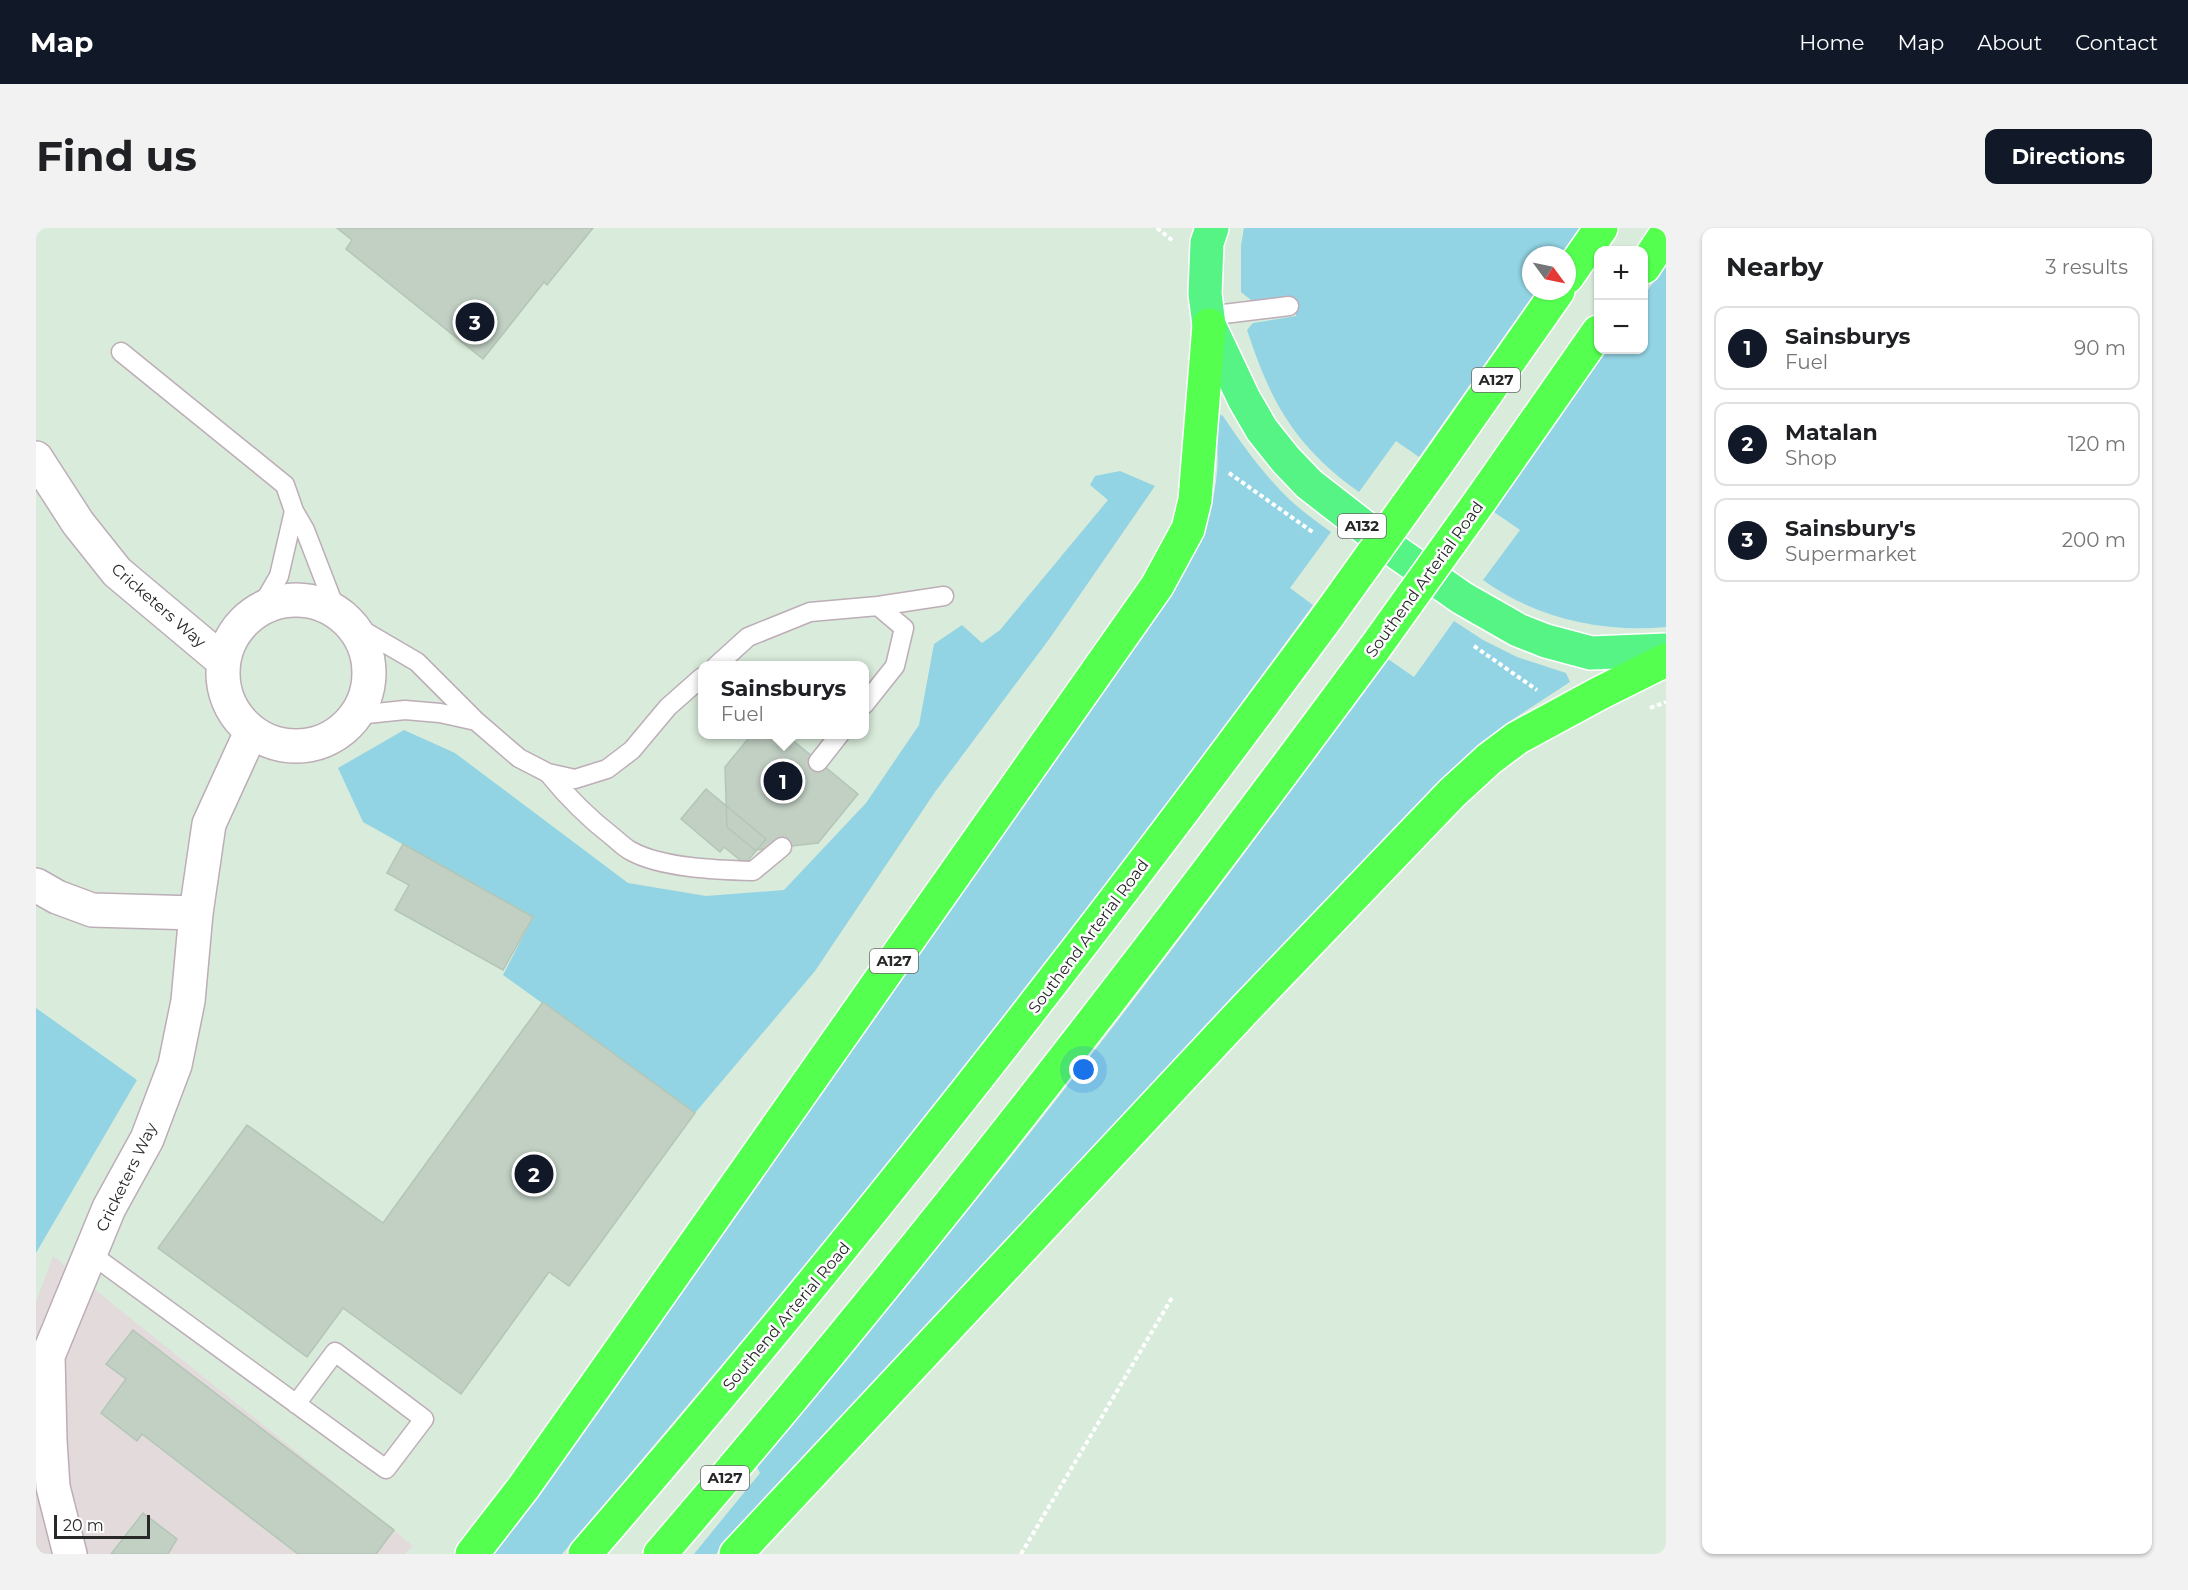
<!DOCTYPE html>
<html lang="en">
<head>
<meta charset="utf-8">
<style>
  body { margin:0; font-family:Montserrat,sans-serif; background:#f2f2f2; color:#202124 }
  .controls { position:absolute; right:18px; top:18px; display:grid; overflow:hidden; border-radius:12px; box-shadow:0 2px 4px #0004 }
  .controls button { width:54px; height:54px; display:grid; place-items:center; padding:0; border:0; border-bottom:2px solid #e0e0e0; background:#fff; color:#202124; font:30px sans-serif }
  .compass { position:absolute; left:1486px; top:18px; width:54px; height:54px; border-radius:50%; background:#fff; box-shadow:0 2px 4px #0004; rotate:123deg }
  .scale { position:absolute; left:18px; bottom:15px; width:96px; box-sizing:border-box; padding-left:6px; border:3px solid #282828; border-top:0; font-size:16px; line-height:21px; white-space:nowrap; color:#282828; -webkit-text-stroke:4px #fff; paint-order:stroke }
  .you { position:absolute; left:1048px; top:842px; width:21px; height:21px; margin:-15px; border:4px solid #fff; border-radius:50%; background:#1a73e8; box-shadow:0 0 0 9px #1a73e833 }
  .badge { display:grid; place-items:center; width:39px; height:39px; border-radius:50%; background:#111827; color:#fff; font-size:20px; font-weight:700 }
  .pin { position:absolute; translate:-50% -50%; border:3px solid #fff; box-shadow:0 2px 6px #0006 }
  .popup { position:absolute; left:662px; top:433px; width:171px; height:78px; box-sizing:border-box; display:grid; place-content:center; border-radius:12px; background:#fff; filter:drop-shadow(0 2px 4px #0005); font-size:20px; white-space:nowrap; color:#757577 }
  .popup b { font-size:22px; color:#202124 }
  .popup::after { content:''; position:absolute; left:50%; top:100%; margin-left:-12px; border:12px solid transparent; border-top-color:#fff }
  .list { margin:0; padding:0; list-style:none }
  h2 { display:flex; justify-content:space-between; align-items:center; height:78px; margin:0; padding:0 24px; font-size:26px }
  h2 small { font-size:20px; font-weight:400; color:#757577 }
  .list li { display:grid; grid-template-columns:39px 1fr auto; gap:18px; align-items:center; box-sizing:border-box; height:84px; margin:0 12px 12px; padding:0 12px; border:2px solid #e0e0e0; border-radius:12px }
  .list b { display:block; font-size:22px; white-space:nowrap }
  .list p { margin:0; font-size:20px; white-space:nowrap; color:#757577 }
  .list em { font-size:20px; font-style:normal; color:#757577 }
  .map { position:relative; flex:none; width:1630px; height:1326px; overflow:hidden; border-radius:12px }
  header { display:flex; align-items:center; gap:36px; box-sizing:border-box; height:84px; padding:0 30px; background:#111827; color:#fff }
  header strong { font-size:28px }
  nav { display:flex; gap:33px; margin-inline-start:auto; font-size:21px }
  .intro { display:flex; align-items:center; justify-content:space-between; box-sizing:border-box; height:144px; padding:0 36px }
  h1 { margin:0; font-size:42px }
  .button { padding:15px 27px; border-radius:12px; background:#111827; color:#fff; font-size:21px; font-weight:700 }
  main { display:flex; gap:36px; padding:0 36px }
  aside { flex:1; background:#fff; border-radius:12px; box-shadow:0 2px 4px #0004 }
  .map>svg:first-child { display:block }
  .industrial { fill:#e3dadc }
  .green { fill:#93d4e4 }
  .building { fill:#c2d0c4; stroke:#b3c6b6; stroke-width:1.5 }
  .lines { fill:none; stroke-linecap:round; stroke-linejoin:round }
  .lane-casing { stroke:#bdadb7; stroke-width:21 }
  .street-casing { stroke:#bdadb7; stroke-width:36 }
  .primary-casing { stroke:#fff; stroke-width:36 }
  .highway-casing { stroke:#fff; stroke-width:36 }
  .path { stroke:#fff; stroke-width:4; stroke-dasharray:4.5 3; stroke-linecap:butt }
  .lane { stroke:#fff; stroke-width:18 }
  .street { stroke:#fff; stroke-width:33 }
  .primary { stroke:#55f485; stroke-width:33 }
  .highway { stroke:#55ff50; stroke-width:33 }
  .highway-bridge-casing { stroke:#fff; stroke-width:36; stroke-linecap:butt }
  .highway-bridge { stroke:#55ff50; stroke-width:33 }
  .labels { text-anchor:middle; stroke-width:5; stroke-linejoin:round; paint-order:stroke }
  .shield { fill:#fff; stroke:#686868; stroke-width:1.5 }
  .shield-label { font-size:15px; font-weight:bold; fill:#282828 }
  .street-label { font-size:16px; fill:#282828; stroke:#fff }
</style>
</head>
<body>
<header>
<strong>Map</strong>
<nav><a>Home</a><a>Map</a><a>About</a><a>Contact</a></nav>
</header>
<div class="intro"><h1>Find us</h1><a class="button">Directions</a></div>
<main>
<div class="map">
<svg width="1630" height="1326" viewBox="0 0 1630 1326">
  <rect width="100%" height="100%" fill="#d9ebdb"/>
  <!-- industrial -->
  <path class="industrial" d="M17 1028 358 1302 377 1318 369 1326H0V1074Z"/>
  <!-- green -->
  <path class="green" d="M1208 0H1543L1525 27H1495V63H1500L1383 229 1360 213 1323 264C1259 218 1235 175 1211 102L1217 95 1260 88 1258 69 1216 73 1205 64V17Z
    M1630 35V399C1567 405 1499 390 1447 352L1484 302 1458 284 1570 122H1608V68Z
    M1183 186 1187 188C1207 218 1228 247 1254 272 1267 284 1281 294 1295 304L1254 360 1277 377C1149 553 1019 726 884 896 767 1041 646 1184 526 1326H457L576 1163 1145 350C1163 317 1178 282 1181 244 1183 227 1180 209 1180 192Z
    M1084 243 1119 258 1014 410 899 564 779 743 659 885 467 747 497 689 327 594 302 540 368 502 419 525 592 655 670 668 748 662 830 575 883 497 898 416 926 397 946 415 964 402 1072 272 1054 257 1059 248Z
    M1418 393 1447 412 1481 429 1530 445 1534 454 1471 495 1402 554 680 1326H658L724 1245 721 1239C797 1146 875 1054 950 960 1089 788 1221 609 1352 431L1378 449Z
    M0 780 101 852 0 1025Z"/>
  <!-- building -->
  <path class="building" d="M301 0H557L511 57 508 54 447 131 310 21 316 12Z
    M716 506H749L822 566 782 615 719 622 691 599 689 539Z
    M670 561 730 611 709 636 688 619 684 624 645 591Z
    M367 616 497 689 467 742 359 682 373 657 351 645Z
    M507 774 659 885 533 1058 513 1044 425 1166 307 1080 271 1129 122 1020 211 897 347 995Z
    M97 1102 358 1302 340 1326H262L106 1206 101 1213 65 1185 90 1151 70 1136Z
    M107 1285 141 1311 132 1326H75Z"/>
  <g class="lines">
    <!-- lane casing -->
    <g class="lane-casing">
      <path id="lane" d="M1171 88 1253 78
        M85 124 249 257 258 283 269 302 301 385
        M225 379 243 348 258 283
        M316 396 381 434 440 493 483 530 512 545 539 551 571 541 596 522 632 479 666 449
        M680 438 712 409 774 384 842 378 908 368
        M828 477 859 438 868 400 842 378
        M321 487 369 482 404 485 440 493
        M782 534 804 506
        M512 545C533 571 551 589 577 609 583 614 589 620 595 623 625 640 683 642 717 643L746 619
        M55 1026 329 1226 350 1241 388 1191 299 1124 260 1176"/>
    </g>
    <!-- street casing -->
    <g class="street-casing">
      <path id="street" d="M0 230 42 295 81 344 187 433
        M187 445a73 73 0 1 1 146 0a73 73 0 1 1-146 0Z
        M0 657 21 669 56 682 160 685
        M34 1326 17 1259 14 1213 12 1128 73 980 111 911 139 837 152 773 160 685 173 596 215 504"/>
    </g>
    <!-- primary casing -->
    <g class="primary-casing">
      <path id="primary" d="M1176 0 1171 15 1169 66 1173 97 1208 171 1226 202 1250 232 1273 256 1363 326 1426 370 1482 402 1510 413 1555 425 1630 422"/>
    </g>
    <!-- highway casing -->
    <g class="highway-casing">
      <path id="highway" d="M1608 39 1630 6
        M1531 49 1565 0
        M1398 240 1522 63
        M1444 273 1562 104
        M436 1326 487 1260 562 1154 1121 358 1152 301 1159 272 1173 97
        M549 1326C811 1024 1056 709 1292 388
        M624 1326C875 1035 1110 730 1338 421
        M700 1326 1211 779 1416 565 1453 531 1481 510 1564 465 1630 432"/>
    </g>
    <!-- path -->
    <path class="path" d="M1121 0 1137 13
      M1193 245 1278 305
      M1438 418 1501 462
      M1614 480 1630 474
      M985 1326 1137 1068"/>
    <!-- lane -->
    <use href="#lane" class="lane"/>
    <!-- street -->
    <use href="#street" class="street"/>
    <!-- primary -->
    <use href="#primary" class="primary"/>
    <!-- highway -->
    <use href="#highway" class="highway"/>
    <!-- highway-bridge casing -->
    <g class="highway-bridge-casing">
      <path id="highway-bridge" d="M1292 388 1398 240
        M1338 421 1444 273"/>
    </g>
    <!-- highway-bridge -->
    <use href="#highway-bridge" class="highway-bridge"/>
  </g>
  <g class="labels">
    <!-- shield labels -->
    <g class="shield">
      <rect x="1436" y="140" width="48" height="24" rx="4.5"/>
      <rect x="1302" y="286" width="48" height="24" rx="4.5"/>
      <rect x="834" y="721" width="48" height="24" rx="4.5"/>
      <rect x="665" y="1238" width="48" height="24" rx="4.5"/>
    </g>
    <g class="shield-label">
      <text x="1460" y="157">A127</text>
      <text x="1326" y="303">A132</text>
      <text x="858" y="738">A127</text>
      <text x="689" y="1255">A127</text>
    </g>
    <!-- street labels -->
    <g class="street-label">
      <text transform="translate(1388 351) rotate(-54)" y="6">Southend Arterial Road</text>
      <text transform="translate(123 377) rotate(41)" y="6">Cricketers Way</text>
      <text transform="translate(1052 708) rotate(-53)" y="6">Southend Arterial Road</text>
      <text transform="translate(90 949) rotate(-64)" y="6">Cricketers Way</text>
      <text transform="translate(750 1088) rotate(-50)" y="6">Southend Arterial Road</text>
    </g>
  </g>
</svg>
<div class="controls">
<button>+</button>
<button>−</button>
</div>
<svg class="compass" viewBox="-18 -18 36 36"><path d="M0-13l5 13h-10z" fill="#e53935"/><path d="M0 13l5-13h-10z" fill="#757577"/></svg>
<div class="scale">20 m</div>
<div class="you"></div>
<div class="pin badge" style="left:747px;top:553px">1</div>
<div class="popup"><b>Sainsburys</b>Fuel</div>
<div class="pin badge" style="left:498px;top:946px">2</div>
<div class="pin badge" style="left:439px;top:94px">3</div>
</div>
<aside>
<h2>Nearby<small>3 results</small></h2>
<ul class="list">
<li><span class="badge">1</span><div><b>Sainsburys</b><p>Fuel</p></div><em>90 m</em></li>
<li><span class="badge">2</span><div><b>Matalan</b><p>Shop</p></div><em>120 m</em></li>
<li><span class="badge">3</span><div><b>Sainsbury's</b><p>Supermarket</p></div><em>200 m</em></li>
</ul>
</aside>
</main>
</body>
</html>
